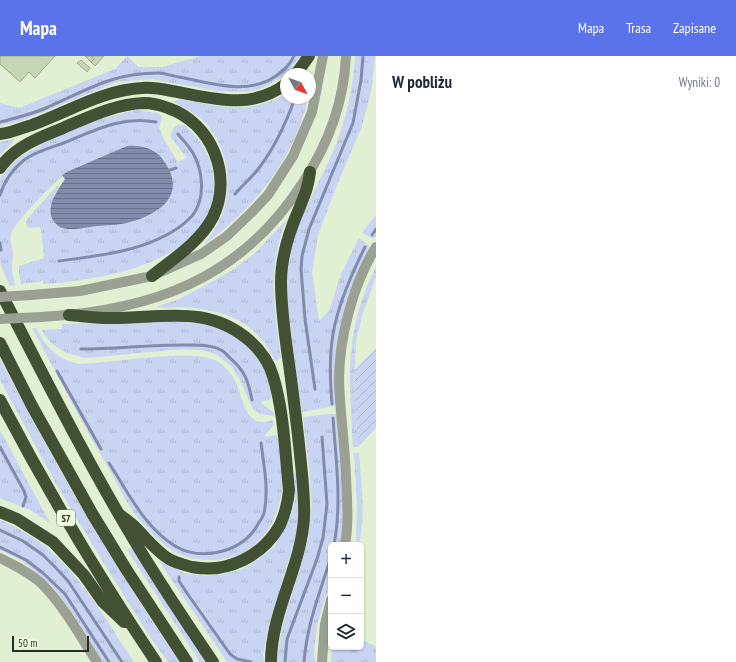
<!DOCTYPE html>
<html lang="pl">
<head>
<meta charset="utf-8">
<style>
  body { margin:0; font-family:"PT Sans Narrow",sans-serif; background:#f6f6f7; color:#1f2937 }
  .controls { position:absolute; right:12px; bottom:12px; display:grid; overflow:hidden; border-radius:6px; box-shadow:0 1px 3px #0004 }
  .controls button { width:36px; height:36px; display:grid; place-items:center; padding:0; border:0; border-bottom:1px solid #e0e1e3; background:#fff; color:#1f2937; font:20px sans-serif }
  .compass { position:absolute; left:280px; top:12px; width:36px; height:36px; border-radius:50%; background:#fff; box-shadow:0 1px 3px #0004; rotate:131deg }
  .scale { position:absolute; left:12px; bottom:10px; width:77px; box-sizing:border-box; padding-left:4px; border:2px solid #292e23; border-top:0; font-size:11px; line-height:14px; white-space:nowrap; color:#292e23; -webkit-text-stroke:3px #eefce0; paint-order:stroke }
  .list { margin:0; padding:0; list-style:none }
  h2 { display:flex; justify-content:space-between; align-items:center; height:52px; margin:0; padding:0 16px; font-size:17px }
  h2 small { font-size:13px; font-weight:400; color:#747a83 }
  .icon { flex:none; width:22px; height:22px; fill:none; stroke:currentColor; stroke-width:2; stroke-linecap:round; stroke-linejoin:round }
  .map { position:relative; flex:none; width:376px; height:606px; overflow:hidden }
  header { display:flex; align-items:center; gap:24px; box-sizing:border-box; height:56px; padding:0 20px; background:#5a73ea; color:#fff }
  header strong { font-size:19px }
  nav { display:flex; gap:22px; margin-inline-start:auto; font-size:14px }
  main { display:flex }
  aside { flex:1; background:#fff }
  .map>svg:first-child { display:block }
  .grass { fill:url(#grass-tufts) }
  .garden { fill:url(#garden-furrows) }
  .water { fill:url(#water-rules) }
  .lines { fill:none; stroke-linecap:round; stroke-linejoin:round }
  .stream { stroke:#818bab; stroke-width:3 }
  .building { fill:#c6d6b5; stroke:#9ca98f }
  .minor { stroke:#9aa192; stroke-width:10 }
  .highway { stroke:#425033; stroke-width:12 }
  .minor-bridge { stroke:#9aa192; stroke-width:10 }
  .labels { text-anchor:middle; stroke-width:3.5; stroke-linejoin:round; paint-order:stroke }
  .shield { fill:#eefce0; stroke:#646c5c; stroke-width:1 }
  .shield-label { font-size:10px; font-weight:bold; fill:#292e23 }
</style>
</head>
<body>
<header>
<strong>Mapa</strong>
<nav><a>Mapa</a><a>Trasa</a><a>Zapisane</a></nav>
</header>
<main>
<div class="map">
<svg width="376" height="606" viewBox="0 0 376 606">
  <defs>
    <pattern id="grass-tufts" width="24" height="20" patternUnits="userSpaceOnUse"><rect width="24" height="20" fill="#c9d3f2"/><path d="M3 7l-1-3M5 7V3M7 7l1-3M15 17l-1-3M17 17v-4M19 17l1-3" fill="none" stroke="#adb5cf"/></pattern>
    <pattern id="garden-furrows" width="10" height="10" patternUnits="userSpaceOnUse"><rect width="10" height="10" fill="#c9d3f2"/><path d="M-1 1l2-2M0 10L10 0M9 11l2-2" fill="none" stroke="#adb5cf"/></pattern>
    <pattern id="water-rules" width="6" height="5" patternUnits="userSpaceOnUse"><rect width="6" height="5" fill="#818bab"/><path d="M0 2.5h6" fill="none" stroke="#6a728b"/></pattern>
  </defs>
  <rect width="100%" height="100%" fill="#e1efd3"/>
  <!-- grass -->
  <path class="grass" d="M127 0 139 11H162L200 0H300L290 13 280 22 263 32 248 36 218 35 151 23 117 26 21 65 0 70V47L19 52 115 13Z
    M355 0H375L372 31 362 70 335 134 318 179 312 216 319 265 329 255 341 218 359 182 368 189 369 193 346 246 337 292V346L335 350 302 356 299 341C296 316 293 292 290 268 287 246 284 223 289 201 298 159 323 123 338 83 348 57 353 28 355 0Z
    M286 38V42H308C294 104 255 151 205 188 206 184 211 180 213 176 216 171 220 165 222 159 234 126 227 85 199 61 191 55 182 52 175 46L177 44 180 43C220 51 248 59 286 38Z
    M136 54 157 57 161 59 162 63 159 71 163 82 178 106 187 102 170 80 174 72 177 69H185C203 87 214 103 214 130 213 207 101 224 43 228V225H41V226L23 227V229H21L19 217V210L44 202 41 173 39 171 30 172 27 170 26 167 27 163 58 129 59 131 54 139 55 168 62 173H75L133 166 173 125 170 114 163 102 69 115C57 123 15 165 11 178 9 183 12 190 13 196 13 201 12 206 12 211 12 217 14 223 15 229L10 230 0 207V122L12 108 23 99 51 83 100 63Z
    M14 83 13 86 0 99V86Z
    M376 159V181L372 182 362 177Z
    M287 163C267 209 274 253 281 302L275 305C271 298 267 290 262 284 243 260 213 253 184 251 175 251 165 253 156 251L179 243 204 230 234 213 255 197Z
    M376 211V220L362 260 356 286 354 333 358 391H353C349 324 344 273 376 211Z
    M154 265C173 266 191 265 209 269 243 276 271 309 271 343L261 346V347L274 357V360L260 358 253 353 239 322 231 310 217 299 210 296 200 294 182 293 87 302C68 299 51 292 42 274L62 273V268Z
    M32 272H36C47 292 55 302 79 308 109 308 196 291 218 306 225 310 233 319 236 327 242 339 244 364 261 366 264 367 269 365 273 364L274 369 265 379 266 381 277 379C279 392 283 406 283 418 283 447 274 473 252 491 234 506 198 508 177 497 165 491 153 479 145 470 130 455 121 434 111 416 83 369 58 320 32 272Z
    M0 303C54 407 113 510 180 606H168L150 581 106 511 56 428 0 324Z
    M327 358H336C339 402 345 445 341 489H331V523L317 569 314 597 315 606H278C279 563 299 524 308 482 316 443 307 401 303 361Z
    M0 374 49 465 48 466 30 454 0 442Z
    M354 397H359C361 427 366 459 359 489H356L357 450Z
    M294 417H297L299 444 296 479 267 576 263 600 265 606H227L159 505 185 517 204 520 224 518 243 513 259 503 274 491 291 460 295 445Z
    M0 464C67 491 96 549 134 606H103L74 560 53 531 21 504 0 494Z
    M132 491 207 606H200L127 494Z
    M361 584 376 590V606H331L332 591H361Z"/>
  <!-- garden -->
  <path class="garden" d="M376 292V372L358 391 354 333 355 314Z"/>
  <!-- water -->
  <path class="water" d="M127 90C144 89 157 93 166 108 185 138 162 156 134 165 123 169 110 169 98 170 87 171 65 177 57 169 42 155 57 135 65 123L62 119 69 115Z"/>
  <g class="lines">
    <!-- stream -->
    <path class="stream" d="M0 66C16 62 32 58 46 52 87 34 112 17 158 17 165 17 172 20 179 21 211 27 247 40 276 20 284 14 290 9 294 0
      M170 114 176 112
      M235 138C243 129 252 121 259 112 275 91 286 67 295 42
      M0 139C4 126 13 113 24 104 35 96 49 92 61 88 92 76 122 59 156 66
      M372 179 376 173
      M0 187 1 194
      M59 205C80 202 101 200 122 195 145 190 176 178 192 160 206 143 203 115 193 97 189 90 183 84 178 78
      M81 293C115 293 148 289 182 289 194 289 210 288 221 294 224 295 227 299 230 302 245 315 248 324 252 344
      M57 315 101 393
      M315 333 305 263 301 213 302 200 309 173 353 67 361 24 363 0
      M332 348C330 325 329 301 333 278 338 248 351 219 365 191
      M333 362C336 405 342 447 334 489
      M0 391 24 435 26 441 23 450
      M109 407C128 436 144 471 175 490 202 506 243 496 258 468 260 465 263 461 264 457 269 435 264 410 261 387
      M0 474 23 485 43 499 56 512 68 525 122 606
      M0 491 26 504 43 517 65 538 109 606
      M179 521V525L189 540 230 598 237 603 251 606
      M285 606 287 583 317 503 323 482 327 448 322 381
      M304 606C307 568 320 536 331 501"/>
  </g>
  <!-- building -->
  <path class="building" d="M0 0H55L35 22 29 16 20 26 0 8Z
    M85 0H91L94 3 91 6Z
    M91 0H104L95 10 91 6 94 3Z
    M81 4 90 12 87 16 77 7Z"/>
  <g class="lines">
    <!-- minor -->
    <path class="minor" d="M31 239 80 235 152 220 201 198 227 180 251 157 268 139 293 100 312 56 323 0
      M41 261C152 255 242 223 304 125 328 88 344 45 346 0
      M345 489C349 467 347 444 346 422 345 390 340 357 339 325 339 282 353 228 376 191
      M0 502C14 509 30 517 42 528 63 549 81 581 97 606
      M322 606 325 568 331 544"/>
    <!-- highway -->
    <path class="highway" d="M296 18 309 0
      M0 78C11 77 21 72 32 69 68 56 103 34 142 32 151 31 162 33 172 35 212 42 250 55 286 28
      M0 112C14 91 40 81 63 72 89 61 115 48 144 47 152 47 160 49 168 52 212 67 233 120 213 161 200 186 173 203 152 220
      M0 235C45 322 89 410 140 494 163 532 188 569 213 606
      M69 259C82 260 95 262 108 262 160 263 207 247 250 285 261 295 269 306 273 320 284 356 285 396 289 434 288 446 285 458 280 469 263 500 227 518 192 511 185 509 176 507 169 503 156 495 147 483 136 472 131 467 125 463 119 458
      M0 287 32 350 93 459 126 513 187 606
      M0 344C47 434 99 521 156 606
      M0 456 17 463 53 486 84 519 103 546 124 566
      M271 606C271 556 301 511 304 462 305 440 302 419 300 398 297 368 293 338 289 308 285 281 281 253 281 226 281 201 289 176 299 153 305 138 308 132 310 116"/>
    <!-- minor-bridge -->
    <path class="minor-bridge" d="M0 241 31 239
      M0 263 41 261"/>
  </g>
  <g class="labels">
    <!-- shield labels -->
    <rect class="shield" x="57" y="454" width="18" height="16" rx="3"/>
    <g class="shield-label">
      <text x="66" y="466">S7</text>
    </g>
  </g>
</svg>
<div class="controls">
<button>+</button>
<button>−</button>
<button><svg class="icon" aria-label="layers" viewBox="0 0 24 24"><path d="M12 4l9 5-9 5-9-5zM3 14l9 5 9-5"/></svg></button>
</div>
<svg class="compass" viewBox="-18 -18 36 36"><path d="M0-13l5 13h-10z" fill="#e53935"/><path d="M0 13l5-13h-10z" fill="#747a83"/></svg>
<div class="scale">50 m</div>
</div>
<aside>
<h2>W pobliżu<small>Wyniki: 0</small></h2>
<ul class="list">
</ul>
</aside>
</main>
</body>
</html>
